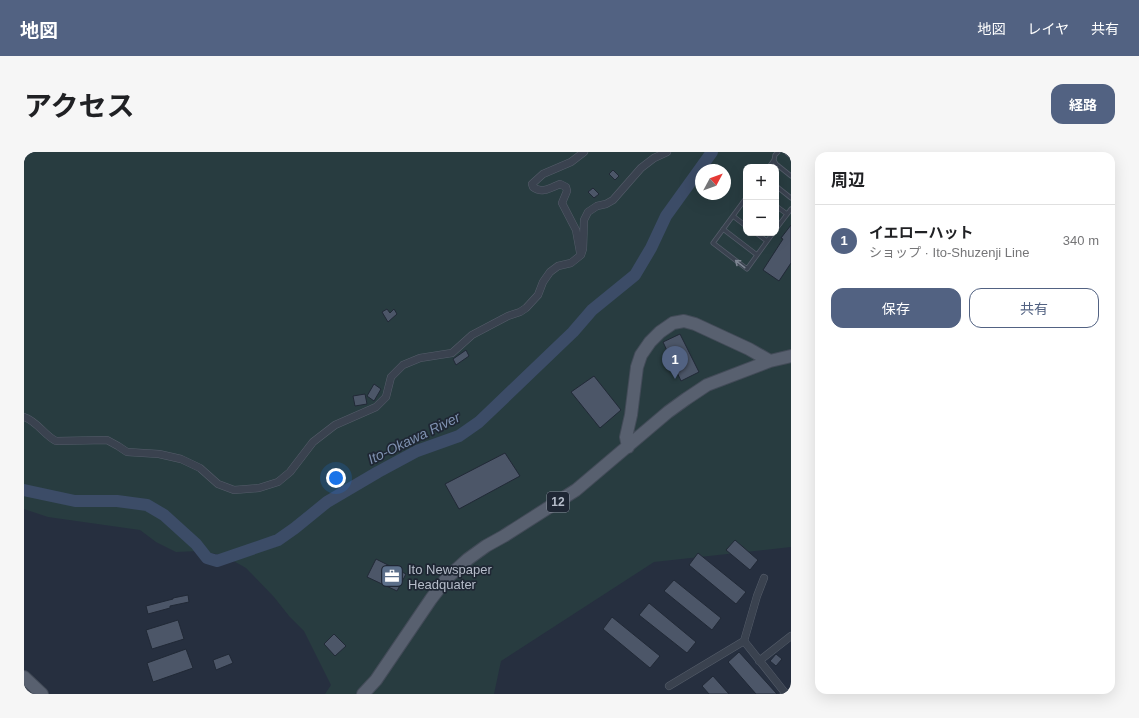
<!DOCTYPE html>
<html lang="ja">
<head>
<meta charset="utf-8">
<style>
  body { margin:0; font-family:Helvetica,"Noto Sans JP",sans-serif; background:#f6f6f6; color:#202124 }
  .controls { position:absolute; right:12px; top:12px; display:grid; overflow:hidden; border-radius:8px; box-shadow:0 4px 16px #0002 }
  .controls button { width:36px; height:36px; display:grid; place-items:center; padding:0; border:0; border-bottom:1px solid #e0e0e0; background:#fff; color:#202124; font:20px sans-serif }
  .compass { position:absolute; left:671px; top:12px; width:36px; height:36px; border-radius:50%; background:#fff; box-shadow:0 4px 16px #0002; rotate:49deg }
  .you { position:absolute; left:312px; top:326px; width:14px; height:14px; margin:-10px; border:3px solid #fff; border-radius:50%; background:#1a73e8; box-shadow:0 0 0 6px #1a73e833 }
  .badge { display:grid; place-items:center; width:26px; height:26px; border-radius:50%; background:#526282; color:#fff; font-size:13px; font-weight:700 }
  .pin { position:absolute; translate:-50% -33px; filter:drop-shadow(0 1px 2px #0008) }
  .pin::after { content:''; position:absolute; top:21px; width:14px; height:12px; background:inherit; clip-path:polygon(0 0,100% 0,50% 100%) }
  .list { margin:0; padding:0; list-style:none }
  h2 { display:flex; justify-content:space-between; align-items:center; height:52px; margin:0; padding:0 16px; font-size:17px }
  h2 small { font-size:13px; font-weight:400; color:#757577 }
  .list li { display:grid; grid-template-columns:26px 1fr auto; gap:12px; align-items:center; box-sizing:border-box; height:72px; padding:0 16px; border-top:1px solid #e0e0e0 }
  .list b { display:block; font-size:15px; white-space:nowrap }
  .list p { margin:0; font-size:13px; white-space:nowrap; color:#757577 }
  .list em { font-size:13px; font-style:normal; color:#757577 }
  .actions { display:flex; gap:8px; padding:12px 16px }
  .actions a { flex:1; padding:9px 0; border:1px solid #526282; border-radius:12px; text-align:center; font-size:14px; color:#526282 }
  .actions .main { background:#526282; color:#fff }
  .map { position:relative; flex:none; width:767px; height:542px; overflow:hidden; border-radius:12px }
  header { display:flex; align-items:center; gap:24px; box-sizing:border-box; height:56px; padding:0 20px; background:#526282; color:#fff }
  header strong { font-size:19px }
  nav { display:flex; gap:22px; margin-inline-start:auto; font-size:14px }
  .intro { display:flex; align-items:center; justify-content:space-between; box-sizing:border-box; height:96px; padding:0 24px }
  h1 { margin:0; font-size:28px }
  .button { padding:10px 18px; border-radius:12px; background:#526282; color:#fff; font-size:14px; font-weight:700 }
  main { display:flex; gap:24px; padding:0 24px }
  aside { flex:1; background:#fff; border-radius:12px; box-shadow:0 4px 16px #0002 }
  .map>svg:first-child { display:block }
  .green { fill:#283c40; fill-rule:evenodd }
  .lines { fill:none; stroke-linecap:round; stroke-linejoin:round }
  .river { stroke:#3c4c67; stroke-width:12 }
  .building { fill:#4c5668; stroke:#212936 }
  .service-casing { stroke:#555d6a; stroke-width:5 }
  .minor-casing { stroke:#555d6a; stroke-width:8 }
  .primary-casing { stroke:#434b58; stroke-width:14 }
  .service { stroke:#3a424f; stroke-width:3.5 }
  .minor { stroke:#3a424f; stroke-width:7 }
  .primary { stroke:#58606f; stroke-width:12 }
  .oneway { stroke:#7e8693 }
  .labels { text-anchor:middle; stroke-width:3.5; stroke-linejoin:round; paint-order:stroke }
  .shield { fill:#1f2734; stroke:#89909d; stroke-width:1 }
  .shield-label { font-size:12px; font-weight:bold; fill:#b6bdca }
  .poi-label { font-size:13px; fill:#b6bdca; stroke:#1f2734; text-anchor:start }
  .water-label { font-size:14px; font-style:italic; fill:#7f91b0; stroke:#1f2734 }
</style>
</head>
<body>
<header>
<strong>地図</strong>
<nav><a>地図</a><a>レイヤ</a><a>共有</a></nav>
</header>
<div class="intro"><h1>アクセス</h1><a class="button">経路</a></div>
<main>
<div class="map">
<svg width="767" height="542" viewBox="0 0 767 542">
  <rect width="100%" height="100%" fill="#262f3f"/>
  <!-- green -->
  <path class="green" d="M0 0H767V395L630 410 477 509 470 542H301L307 533 280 479 265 464 250 445 222 416 199 403 174 399 152 400 132 390 116 378 24 365 0 357ZM722 15H752V81H722ZM677 18H701V42H677Z"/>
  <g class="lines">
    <!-- river -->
    <path class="river" d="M0 338 51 349H93L123 353 140 363 172 392 183 406 193 409 254 388 271 376 303 350 354 320 393 299 435 284 455 270 549 180 568 158 611 123 627 96 642 64 688 0"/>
  </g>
  <!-- building -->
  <path class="building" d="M589 18 595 24 591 28 585 22Z
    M569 36 575 42 570 46 564 40Z
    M767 73V111L755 129 739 118 759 87 757 86Z
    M363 157 366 161 370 157 373 162 364 170 358 160Z
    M656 182 675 220 657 229 639 190Z
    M442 198 445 204 432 213 429 207Z
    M570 224 597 258 576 276 547 240Z
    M350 232 357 237 350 249 343 244Z
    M341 242 343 252 331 254 329 244Z
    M481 301 496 324 435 357 421 332Z
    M711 388 734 408 726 418 702 398Z
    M674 401 722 440 712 452 665 413Z
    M352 407 382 422 373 439 343 425Z
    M650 428 697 466 688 478 640 439Z
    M164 443 165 450 146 454V456L124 462 122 454 149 447V446Z
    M625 451 672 490 663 501 615 463Z
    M588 465 636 504 626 516 579 477Z
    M154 468 160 487 128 497 122 478Z
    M310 482 322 494 311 504 300 492Z
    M162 497 169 516 129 530 123 511Z
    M715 500 753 542H732L704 510Z
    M205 502 209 511 192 518 189 508Z
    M752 502 758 507 752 514 746 509Z
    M689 524 705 542H685L678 534Z"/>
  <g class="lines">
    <!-- service casing -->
    <g class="service-casing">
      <path id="service" d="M762 0 767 4
        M750 8 752 12 767 24
        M745 15 750 8 751 3 754 0
        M752 34 767 46
        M722 46 689 91 723 117 749 81
        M752 54 763 62
        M709 64 722 74
        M699 77 733 103
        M752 77 767 57
        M732 81 743 89"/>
    </g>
    <!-- minor casing -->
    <g class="minor-casing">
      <path id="minor" d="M556 100 552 78 538 51 543 39 542 35 536 32C526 36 518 42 509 35L508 32 519 22 547 10 560 0
        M0 265C13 269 20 283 32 289L83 288 94 294 103 300 135 302 157 307 176 316 194 332 210 338 235 336 254 330 266 320 289 290 311 273 352 255 362 245 367 225 379 213 396 206 428 201 448 183 484 164 496 160 502 156 514 143 519 130 526 120 534 114 547 111 557 103 559 97 560 68 564 60 573 54 582 52 589 48 617 16 630 6 643 0
        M720 489 762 542
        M735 509 767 484
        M645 534 720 489 733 444 740 426"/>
    </g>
    <!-- primary casing -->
    <g class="primary-casing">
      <path id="primary" d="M604 295 602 285 607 263 613 215 617 203 626 190 636 180 649 171 660 169 671 172 725 197 746 209
        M0 525 18 542
        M339 542 352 528 407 447 423 426 444 407 462 394 480 384 552 338 644 260 662 247 683 233 746 209 767 204"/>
    </g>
    <!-- service -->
    <use href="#service" class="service"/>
    <!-- minor -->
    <use href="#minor" class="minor"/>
    <!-- primary -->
    <use href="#primary" class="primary"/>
  </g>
  <!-- one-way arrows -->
  <defs><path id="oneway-shaft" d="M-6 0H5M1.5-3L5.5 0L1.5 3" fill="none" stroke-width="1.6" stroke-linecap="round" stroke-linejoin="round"/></defs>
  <use class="oneway" href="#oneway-shaft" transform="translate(716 112) rotate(-142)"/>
  <!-- icons -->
  <defs>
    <g id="office-square" transform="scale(1.15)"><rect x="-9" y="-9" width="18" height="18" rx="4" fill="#5c6f8a" stroke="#1f2734"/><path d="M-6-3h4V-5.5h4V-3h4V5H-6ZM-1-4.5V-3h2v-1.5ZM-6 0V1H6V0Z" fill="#fff"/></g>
  </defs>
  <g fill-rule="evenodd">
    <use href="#office-square" x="368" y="424"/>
  </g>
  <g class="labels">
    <!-- shield labels -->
    <rect class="shield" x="523" y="340" width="22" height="20" rx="3"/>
    <g class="shield-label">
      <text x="534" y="354">12</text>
    </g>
    <!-- poi labels -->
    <g class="poi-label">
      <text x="384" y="422">Ito Newspaper<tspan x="384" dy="15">Headquater</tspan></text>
    </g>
    <!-- water labels -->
    <g class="water-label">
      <text transform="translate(390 286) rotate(-26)" y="5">Ito-Okawa River</text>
    </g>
  </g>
</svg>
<div class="controls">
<button>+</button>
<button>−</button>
</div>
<svg class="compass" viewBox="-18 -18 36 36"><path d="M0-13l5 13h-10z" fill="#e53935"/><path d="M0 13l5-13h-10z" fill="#757577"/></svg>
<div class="you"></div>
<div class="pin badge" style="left:651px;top:227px">1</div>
</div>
<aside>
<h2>周辺<small></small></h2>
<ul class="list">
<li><span class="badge">1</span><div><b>イエローハット</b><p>ショップ · Ito-Shuzenji Line</p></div><em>340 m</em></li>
</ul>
<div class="actions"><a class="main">保存</a><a>共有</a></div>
</aside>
</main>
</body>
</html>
